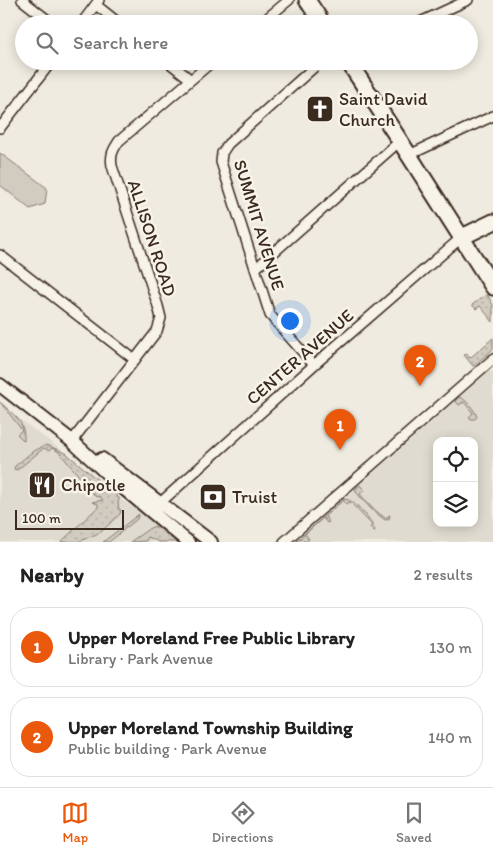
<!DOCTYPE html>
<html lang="en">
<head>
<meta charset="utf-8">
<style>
  body { margin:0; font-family:Itim,sans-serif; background:#f2f2f2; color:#222 }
  .controls { position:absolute; right:15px; bottom:15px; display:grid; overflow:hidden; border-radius:10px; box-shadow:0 2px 12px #0003 }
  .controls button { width:45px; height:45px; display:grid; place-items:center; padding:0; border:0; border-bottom:1px solid #e0e0e0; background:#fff; color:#222; font:25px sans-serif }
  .scale { position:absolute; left:15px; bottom:12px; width:109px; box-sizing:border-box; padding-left:5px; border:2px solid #3b2a1e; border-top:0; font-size:14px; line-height:18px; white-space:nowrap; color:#3b2a1e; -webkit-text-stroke:4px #f7f3e8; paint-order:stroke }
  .you { position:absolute; left:289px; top:320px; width:18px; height:18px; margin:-12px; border:4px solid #fff; border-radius:50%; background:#1a73e8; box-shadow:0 0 0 8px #1a73e833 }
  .badge { display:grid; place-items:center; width:32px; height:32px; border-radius:50%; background:#ea580c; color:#fff; font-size:16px; font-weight:700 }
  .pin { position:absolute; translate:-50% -41px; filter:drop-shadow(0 1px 2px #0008) }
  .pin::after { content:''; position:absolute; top:26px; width:18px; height:15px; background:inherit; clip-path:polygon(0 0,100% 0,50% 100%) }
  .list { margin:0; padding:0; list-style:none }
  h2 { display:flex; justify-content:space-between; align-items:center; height:65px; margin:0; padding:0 20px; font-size:21px }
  h2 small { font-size:16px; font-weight:400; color:#767676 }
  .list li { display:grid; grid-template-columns:32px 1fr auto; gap:15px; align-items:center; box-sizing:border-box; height:80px; margin:0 10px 10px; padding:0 10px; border:1px solid #e0e0e0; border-radius:20px }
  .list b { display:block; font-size:19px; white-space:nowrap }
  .list p { margin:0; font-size:16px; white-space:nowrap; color:#767676 }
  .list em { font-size:16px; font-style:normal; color:#767676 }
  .icon { flex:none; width:28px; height:28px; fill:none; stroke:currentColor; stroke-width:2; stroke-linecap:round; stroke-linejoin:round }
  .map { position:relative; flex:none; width:493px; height:542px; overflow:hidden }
  .search { position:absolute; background:#fff; box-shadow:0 2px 12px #0003; left:15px; right:15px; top:15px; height:55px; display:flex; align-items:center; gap:12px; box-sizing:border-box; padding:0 18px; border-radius:28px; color:#767676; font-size:19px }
  .sheet { height:245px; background:#fff }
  nav { display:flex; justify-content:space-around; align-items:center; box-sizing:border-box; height:70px; border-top:1px solid #e0e0e0; background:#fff; font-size:14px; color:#767676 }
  nav a { display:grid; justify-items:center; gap:2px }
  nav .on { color:#ea580c }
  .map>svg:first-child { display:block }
  .built { fill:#e0dbd0; fill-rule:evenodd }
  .grass { fill:url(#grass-dots); stroke:#867a6f }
  .park { fill:#d1cbc0; stroke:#867a6f }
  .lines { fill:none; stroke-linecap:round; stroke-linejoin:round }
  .street-casing { stroke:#3b2a1e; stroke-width:12 }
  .primary-casing { stroke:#3b2a1e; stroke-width:16 }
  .highway-casing { stroke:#3b2a1e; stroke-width:19 }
  .street { stroke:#f7f3e8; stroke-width:9 }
  .primary { stroke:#f7f3e8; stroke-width:12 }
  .highway { stroke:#f7f3e8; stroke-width:15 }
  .labels { text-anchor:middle; stroke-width:5; stroke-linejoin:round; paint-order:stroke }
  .poi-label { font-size:18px; fill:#3b2a1e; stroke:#f7f3e8; text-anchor:start }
  .street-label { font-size:18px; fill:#3b2a1e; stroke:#f7f3e8 }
</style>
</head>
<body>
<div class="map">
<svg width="493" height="542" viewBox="0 0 493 542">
  <defs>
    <pattern id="grass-dots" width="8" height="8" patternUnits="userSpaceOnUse" patternTransform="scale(1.25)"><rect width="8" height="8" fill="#d1cbc0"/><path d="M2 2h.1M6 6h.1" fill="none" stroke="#b4aea5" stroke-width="1.8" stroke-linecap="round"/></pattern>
  </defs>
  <rect width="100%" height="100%" fill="#efebe0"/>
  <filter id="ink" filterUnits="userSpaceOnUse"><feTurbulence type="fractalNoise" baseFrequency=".02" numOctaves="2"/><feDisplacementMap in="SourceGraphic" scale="10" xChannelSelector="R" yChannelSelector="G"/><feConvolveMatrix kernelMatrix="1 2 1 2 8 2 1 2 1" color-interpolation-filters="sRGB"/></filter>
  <g filter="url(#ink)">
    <!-- built -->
    <path class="built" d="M490 370 493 373V542H295ZM437 441H474V523H437Z
      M0 402 14 415 70 456 120 499 168 530 184 542H0Z"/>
    <!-- grass -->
    <path class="grass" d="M487 294 493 305V322L480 306 476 309 472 305Z
      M493 338V349L474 366H473L464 355 467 354 470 358Z
      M459 397C466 399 475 410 477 417L475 419H471L469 417 473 413 464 402 459 405 455 401Z
      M0 402C15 416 25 421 24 441L17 434 22 430Z
      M46 445 66 453 118 497 120 499 118 501 119 510H121L120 514 101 532 78 542H61L98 507V504L92 502 103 500 99 496 96 497 59 452 52 448 49 451 44 448 17 470 14 469 15 466 32 452Z
      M360 485 364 490 360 494 371 507 385 518 390 515 389 519 385 520 371 509 356 492 355 489Z
      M344 499C354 499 374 521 375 532L370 527 372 525 350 502 346 504 343 500 325 516 329 522 327 523 323 518 305 534 309 539 305 542 301 538 295 542Z
      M139 514 137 519 109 542H103Z
      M155 526 156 528 161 529 162 526 184 542H159L148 537 146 541 130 542 150 528Z"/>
    <!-- park -->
    <path class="park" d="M0 153 47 188 45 204 30 209 0 185Z"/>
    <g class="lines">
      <!-- street casing -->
      <g class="street-casing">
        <path id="street" d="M22 0 53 24
          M96 5 120 24
          M81 24 99 0
          M260 24 289 0
          M416 24 468 0
          M167 61 190 79
          M0 128 52 61
          M409 155 493 116
          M0 255 135 360
          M255 269 400 141
          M314 365 270 315 221 162 222 153 228 144 321 61
          M72 441 157 331 161 318 158 306 112 166C110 155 113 150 119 141L213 61
          M160 503 314 365 462 237
          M284 542 493 359"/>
      </g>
      <!-- primary casing -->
      <g class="primary-casing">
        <path id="primary" d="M0 385 72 441 115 481 188 542
          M102 459 211 542"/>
      </g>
      <!-- highway casing -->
      <g class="highway-casing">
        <path id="highway" d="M307 0 323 24
          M348 61 400 141 493 287
          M462 237 493 222"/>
      </g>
      <!-- street -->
      <use href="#street" class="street"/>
      <!-- primary -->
      <use href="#primary" class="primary"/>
      <!-- highway -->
      <use href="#highway" class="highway"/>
    </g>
  </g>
  <!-- icons -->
  <defs>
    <g id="church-square" transform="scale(1.4375)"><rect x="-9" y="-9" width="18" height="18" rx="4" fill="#3b2a1e" stroke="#f7f3e8"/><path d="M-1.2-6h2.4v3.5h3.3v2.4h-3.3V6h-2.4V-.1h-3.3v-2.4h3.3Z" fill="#fff"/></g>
    <g id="restaurant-square" transform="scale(1.4375)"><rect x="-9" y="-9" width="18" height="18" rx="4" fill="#3b2a1e" stroke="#f7f3e8"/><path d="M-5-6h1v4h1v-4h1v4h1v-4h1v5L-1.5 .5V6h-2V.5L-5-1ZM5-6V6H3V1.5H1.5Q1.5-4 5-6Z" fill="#fff"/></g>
    <g id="bank-square" transform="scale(1.4375)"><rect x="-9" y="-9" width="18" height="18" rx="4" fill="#3b2a1e" stroke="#f7f3e8"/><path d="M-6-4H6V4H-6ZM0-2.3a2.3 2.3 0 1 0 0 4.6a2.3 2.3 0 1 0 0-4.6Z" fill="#fff"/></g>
  </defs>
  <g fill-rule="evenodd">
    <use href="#church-square" x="320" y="109"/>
    <use href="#restaurant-square" x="42" y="485"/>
    <use href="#bank-square" x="213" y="497"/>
  </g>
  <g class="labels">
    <!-- poi labels -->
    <g class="poi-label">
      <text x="339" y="105">Saint David<tspan x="339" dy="21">Church</tspan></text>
      <text x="61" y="491">Chipotle</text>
      <text x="232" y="503">Truist</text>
    </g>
    <!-- street labels -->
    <g class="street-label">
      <text transform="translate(259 225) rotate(73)" y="6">SUMMIT AVENUE</text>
      <text transform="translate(152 238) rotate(72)" y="6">ALLISON ROAD</text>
      <text transform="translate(300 357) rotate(-41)" y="6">CENTER AVENUE</text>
    </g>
  </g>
</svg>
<div class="controls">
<button><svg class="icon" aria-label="locate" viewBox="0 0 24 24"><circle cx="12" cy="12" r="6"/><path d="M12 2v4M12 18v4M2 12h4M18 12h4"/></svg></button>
<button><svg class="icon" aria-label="layers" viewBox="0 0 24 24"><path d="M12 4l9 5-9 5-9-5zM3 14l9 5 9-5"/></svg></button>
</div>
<div class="scale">100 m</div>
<div class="you"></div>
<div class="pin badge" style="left:340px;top:450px">1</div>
<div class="pin badge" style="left:420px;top:386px">2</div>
<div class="search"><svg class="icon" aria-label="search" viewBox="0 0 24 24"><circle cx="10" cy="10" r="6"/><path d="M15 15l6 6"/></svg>Search here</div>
</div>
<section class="sheet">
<h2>Nearby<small>2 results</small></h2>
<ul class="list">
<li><span class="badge">1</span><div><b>Upper Moreland Free Public Library</b><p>Library · Park Avenue</p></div><em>130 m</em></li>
<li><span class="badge">2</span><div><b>Upper Moreland Township Building</b><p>Public building · Park Avenue</p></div><em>140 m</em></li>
</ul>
</section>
<nav>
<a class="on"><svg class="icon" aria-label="map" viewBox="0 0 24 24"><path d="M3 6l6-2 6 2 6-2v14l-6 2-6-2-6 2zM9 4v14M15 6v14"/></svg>Map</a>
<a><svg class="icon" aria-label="directions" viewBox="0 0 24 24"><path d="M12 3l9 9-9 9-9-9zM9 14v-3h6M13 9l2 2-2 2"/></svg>Directions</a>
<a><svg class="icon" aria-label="saved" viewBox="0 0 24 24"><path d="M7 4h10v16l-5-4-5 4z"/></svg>Saved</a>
</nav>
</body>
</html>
